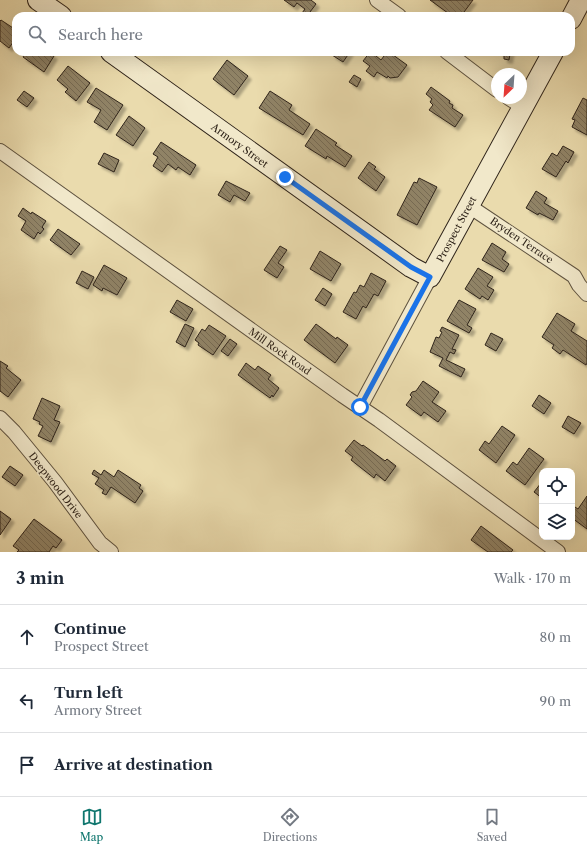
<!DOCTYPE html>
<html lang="en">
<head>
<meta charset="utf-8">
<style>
  body { margin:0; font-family:"Libre Caslon Text",serif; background:#f6f6f7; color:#1f2937 }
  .controls { position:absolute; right:12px; bottom:12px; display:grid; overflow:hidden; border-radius:8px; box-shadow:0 4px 16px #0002 }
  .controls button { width:36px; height:36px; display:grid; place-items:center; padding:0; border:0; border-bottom:1px solid #e0e1e3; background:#fff; color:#1f2937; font:20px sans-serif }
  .compass { position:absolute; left:491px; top:68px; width:36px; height:36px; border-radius:50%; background:#fff; box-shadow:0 4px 16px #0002; rotate:205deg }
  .stop { position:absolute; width:12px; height:12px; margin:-9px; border:3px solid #1a73e8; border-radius:50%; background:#fff }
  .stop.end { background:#1a73e8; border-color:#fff; box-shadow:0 1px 4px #0008 }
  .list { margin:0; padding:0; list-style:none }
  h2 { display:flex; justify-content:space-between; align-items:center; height:52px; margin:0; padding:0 16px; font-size:17px }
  h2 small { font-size:13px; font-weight:400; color:#747a83 }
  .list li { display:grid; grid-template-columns:26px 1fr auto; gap:12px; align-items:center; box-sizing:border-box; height:64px; padding:0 16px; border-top:1px solid #e0e1e3 }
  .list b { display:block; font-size:15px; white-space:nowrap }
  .list p { margin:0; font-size:13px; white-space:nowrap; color:#747a83 }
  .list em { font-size:13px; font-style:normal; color:#747a83 }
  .icon { flex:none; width:22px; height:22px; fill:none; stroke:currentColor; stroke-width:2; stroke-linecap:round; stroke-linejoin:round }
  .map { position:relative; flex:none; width:587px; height:552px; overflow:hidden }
  .search { position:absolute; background:#fff; box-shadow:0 4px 16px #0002; left:12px; right:12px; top:12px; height:44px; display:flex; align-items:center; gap:10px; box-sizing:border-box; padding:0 14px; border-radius:12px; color:#747a83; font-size:15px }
  .sheet { height:244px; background:#fff }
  nav { display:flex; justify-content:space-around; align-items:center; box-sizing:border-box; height:56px; border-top:1px solid #e0e1e3; background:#fff; font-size:11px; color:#747a83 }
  nav a { display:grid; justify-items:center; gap:2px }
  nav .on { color:#0f766e }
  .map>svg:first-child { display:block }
  .building { fill:url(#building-back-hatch); stroke:#2f241a; filter:url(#shadow) }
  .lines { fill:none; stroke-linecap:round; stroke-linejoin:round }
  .minor-casing { stroke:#5e523f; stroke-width:16 }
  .secondary-casing { stroke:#2f241a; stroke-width:22 }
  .minor { stroke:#f1e8ca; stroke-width:14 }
  .secondary { stroke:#f1e8ca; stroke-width:20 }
  .route { stroke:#1a73e8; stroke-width:5 }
  .labels { text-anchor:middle; stroke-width:3; stroke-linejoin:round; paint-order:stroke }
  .street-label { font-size:10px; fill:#2f241a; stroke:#f1e8ca }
</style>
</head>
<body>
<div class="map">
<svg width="587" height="552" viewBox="0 0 587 552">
  <defs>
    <pattern id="building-back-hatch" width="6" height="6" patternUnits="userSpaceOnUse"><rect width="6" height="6" fill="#908366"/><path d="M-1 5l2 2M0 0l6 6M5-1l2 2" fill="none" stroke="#766b53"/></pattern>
    <filter id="shadow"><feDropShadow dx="3.5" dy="3.5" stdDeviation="1" flood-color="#0004"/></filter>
  </defs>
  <rect width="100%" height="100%" fill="#eadbad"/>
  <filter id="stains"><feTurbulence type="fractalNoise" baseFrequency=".005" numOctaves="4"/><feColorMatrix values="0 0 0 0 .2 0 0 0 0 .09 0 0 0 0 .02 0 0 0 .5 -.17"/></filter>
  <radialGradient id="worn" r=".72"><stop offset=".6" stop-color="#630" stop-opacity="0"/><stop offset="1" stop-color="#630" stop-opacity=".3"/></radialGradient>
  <!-- building -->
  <path class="building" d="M284 0H311L316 4 307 16 302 13 305 9 297 3 294 7Z
    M430 0H473L461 16H452Z
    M1 20 16 30V38L9 48 0 41V21Z
    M26 52H48L54 56 44 72 23 57Z
    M334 52H350L343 62 332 55Z
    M370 52H371L381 60 387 52H389L407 65 398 77 390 78 388 76 387 78 377 72 374 77 366 71 370 66 363 61Z
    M499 52H511L510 54 509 60 504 59V55Z
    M227 60 248 76 234 95 213 79Z
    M68 66 90 83 76 101 65 92 68 89 57 80Z
    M354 75 361 79 357 87 349 82Z
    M431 87 450 101 449 103 453 105 452 108 463 115 455 127 429 110 433 105 430 102 432 99 426 94Z
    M96 88 123 105 107 130 94 122 101 110 87 102Z
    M24 91 34 98 27 107 17 100Z
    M270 91 292 105 289 110 310 124 303 135 259 108Z
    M583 98 587 100V135L572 127 575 120 572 119Z
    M129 116 145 128 133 146 116 135Z
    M316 129 337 143 335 145 352 156 345 167 327 156 326 159 305 146Z
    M161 142 196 165 190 175 178 167 176 170 168 164 162 172 153 166 158 157 153 154Z
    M563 146 574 152 568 163 566 161 556 177 542 169 552 153 557 156Z
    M104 153 119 160 114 172 98 164Z
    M369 162 376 167 374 169 385 177 376 191 358 178Z
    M419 178 437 187 417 225 397 215 414 182 417 183Z
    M226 181 250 193 245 201 234 195 230 202 218 195Z
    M536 191 547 198 544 203 558 211 553 220 539 213 538 215 526 208Z
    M23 208 31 214 32 212 46 221 42 227 44 229 40 234 38 232 34 239 21 230 26 221 18 216Z
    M58 229 80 244 71 255 50 240Z
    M492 243 506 252 502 259 509 264 504 272 482 260Z
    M280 246 287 250 278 263 284 267 277 278 264 270Z
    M320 251 341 264 331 281 310 269Z
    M104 265 127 278 117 295 103 288 102 291 93 285Z
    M478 268 493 277 487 286 494 290 488 300 482 296 480 299 465 289Z
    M82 271 94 277 88 289 76 283Z
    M371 273 386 281 378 296 374 294 366 308 363 306 356 319 343 312 354 292 356 293 360 285 364 287Z
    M323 288 332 294 325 306 315 300Z
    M177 300 193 309 186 321 170 312Z
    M459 300 476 309 467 325 472 328 469 333 447 321Z
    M557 313 575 324 571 331 587 341V363L586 365 563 350 560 354 552 348 554 345 542 337Z
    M185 324 194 328 185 347 176 342Z
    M316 324 336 339 337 337 348 345 335 363 304 340Z
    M209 325 226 336 213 355 198 345 199 343 195 340 202 329 205 331Z
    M442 327 459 335 452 349 456 350 454 354 450 352 446 360 465 369 461 377 439 366 443 358 430 352 436 337 439 338 442 332 440 331Z
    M491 333 503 339 496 351 485 345Z
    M230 339 237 344 228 356 221 351Z
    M0 361 8 366 6 368 21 380 8 397 0 391Z
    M246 363 255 370 258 366 271 375 268 379 279 388 273 397 272 395 270 398 238 375Z
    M423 381 439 392 432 402 446 411 438 422 424 412 421 416 406 405 412 397 410 395 412 392 416 391Z
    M539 395 551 403 544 414 532 406Z
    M42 398 60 406 54 420 60 422 51 442 38 436 43 426 39 424 40 422 33 419Z
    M568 416 581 423 574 434 562 427Z
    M502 426 515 435 496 463 479 450 485 441 489 444Z
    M354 440 362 446 363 445 385 461 387 459 396 466 385 481 376 474 374 478 351 460 353 457 345 451Z
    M529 448 544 459 525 485 506 471 513 462 517 465Z
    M10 466 23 475 15 486 2 477Z
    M94 470 101 475 104 470 114 477 118 470 141 485 139 488 143 491 135 503 111 487 106 495 102 493 104 490 95 484 99 478 92 474Z
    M541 483H542V498L534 492Z
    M587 496V529L572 518V511L575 507 578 509Z
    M0 511 11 519 0 535Z
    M34 519 62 540 56 548 53 546 49 552H17L19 550 13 546Z
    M481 526 513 550 511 552H488L471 540Z"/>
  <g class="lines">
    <!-- minor casing -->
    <g class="minor-casing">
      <path id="minor" d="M377 0 399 16
        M447 52 497 90
        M509 98 523 107
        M0 151 342 395 379 420 558 552
        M469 206 574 276 579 285 587 294
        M360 407 430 277
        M0 418 14 432 55 482 100 543 111 552"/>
    </g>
    <!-- secondary casing -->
    <g class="secondary-casing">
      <path id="secondary" d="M38 0 61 16
        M571 19 581 0
        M111 52 411 267 430 277 553 52"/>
    </g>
    <!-- minor -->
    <use href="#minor" class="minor"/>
    <!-- secondary -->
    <use href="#secondary" class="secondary"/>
  </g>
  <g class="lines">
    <!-- route -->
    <path class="route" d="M285 177 411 267 430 277 360 407"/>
  </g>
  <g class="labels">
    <!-- street labels -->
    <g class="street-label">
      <text transform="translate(240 145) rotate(36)" y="4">Armory Street</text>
      <text transform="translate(456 229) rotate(-62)" y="4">Prospect Street</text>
      <text transform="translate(522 240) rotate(34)" y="4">Bryden Terrace</text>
      <text transform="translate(280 351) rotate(35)" y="4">Mill Rock Road</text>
      <text transform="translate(56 485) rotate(52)" y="4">Deepwood Drive</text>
    </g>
  </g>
  <rect width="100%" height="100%" filter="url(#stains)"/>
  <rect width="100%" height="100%" fill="url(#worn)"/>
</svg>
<div class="controls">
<button><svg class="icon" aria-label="locate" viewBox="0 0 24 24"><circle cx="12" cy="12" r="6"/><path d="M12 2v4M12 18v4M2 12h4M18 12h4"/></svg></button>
<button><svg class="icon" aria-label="layers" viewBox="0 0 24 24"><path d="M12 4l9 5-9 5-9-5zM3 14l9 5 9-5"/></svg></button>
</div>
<svg class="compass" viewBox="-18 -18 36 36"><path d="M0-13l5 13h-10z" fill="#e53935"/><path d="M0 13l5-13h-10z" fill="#747a83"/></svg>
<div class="stop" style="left:360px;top:407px"></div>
<div class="stop end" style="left:285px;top:177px"></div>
<div class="search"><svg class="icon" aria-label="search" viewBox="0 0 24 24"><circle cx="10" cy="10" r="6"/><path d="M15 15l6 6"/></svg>Search here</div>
</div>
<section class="sheet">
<h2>3 min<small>Walk · 170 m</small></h2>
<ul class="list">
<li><svg class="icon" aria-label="ahead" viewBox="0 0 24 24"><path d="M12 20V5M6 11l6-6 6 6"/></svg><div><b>Continue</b><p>Prospect Street</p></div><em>80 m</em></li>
<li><svg class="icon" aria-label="left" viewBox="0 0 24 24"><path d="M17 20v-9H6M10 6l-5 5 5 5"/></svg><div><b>Turn left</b><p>Armory Street</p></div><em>90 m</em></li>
<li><svg class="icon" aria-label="arrive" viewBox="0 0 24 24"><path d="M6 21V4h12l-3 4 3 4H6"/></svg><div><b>Arrive at destination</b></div></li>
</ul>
</section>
<nav>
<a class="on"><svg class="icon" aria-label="map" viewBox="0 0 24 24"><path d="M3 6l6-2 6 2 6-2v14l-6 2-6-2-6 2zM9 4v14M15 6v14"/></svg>Map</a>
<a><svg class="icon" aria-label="directions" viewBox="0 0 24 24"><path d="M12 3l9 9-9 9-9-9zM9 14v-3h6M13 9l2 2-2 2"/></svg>Directions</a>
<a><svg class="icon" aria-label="saved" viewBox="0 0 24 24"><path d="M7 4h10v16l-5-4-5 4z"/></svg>Saved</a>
</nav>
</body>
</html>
